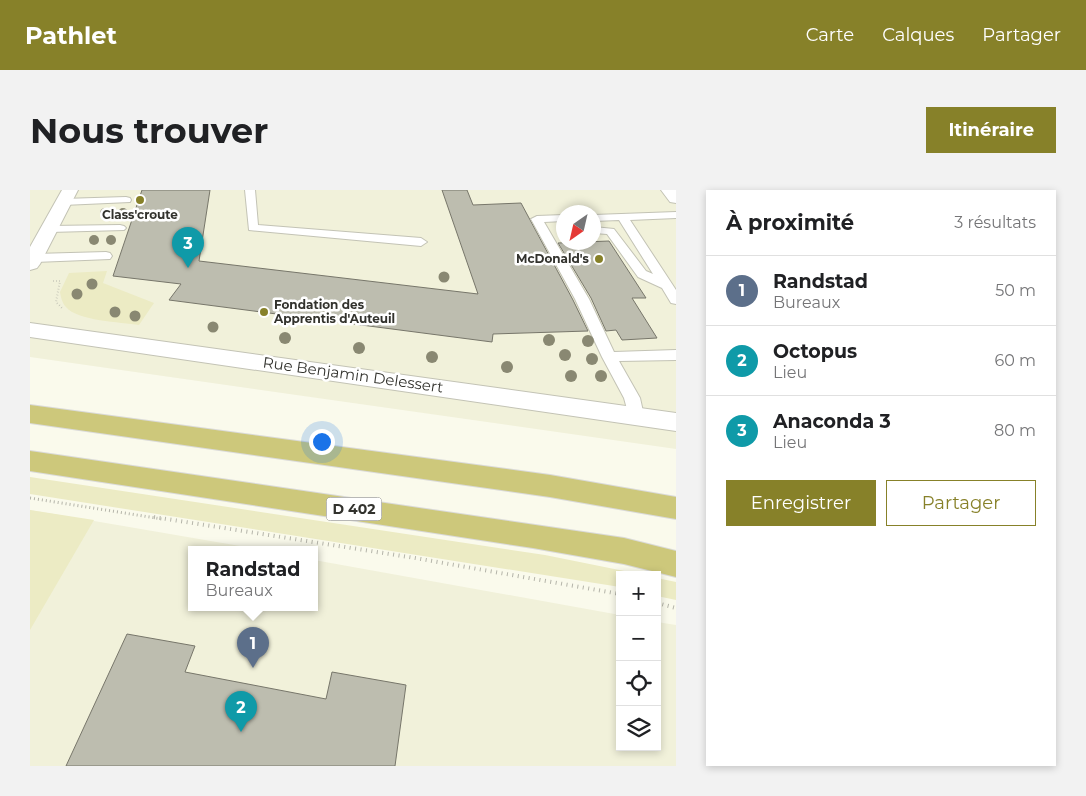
<!DOCTYPE html>
<html lang="fr">
<head>
<meta charset="utf-8">
<style>
  body { margin:0; font-family:Montserrat,sans-serif; background:#f2f2f2; color:#202124 }
  .controls { position:absolute; right:15px; bottom:15px; display:grid; overflow:hidden; border-radius:0px; box-shadow:0 2px 8px #0003 }
  .controls button { width:45px; height:45px; display:grid; place-items:center; padding:0; border:0; border-bottom:1px solid #e0e0e0; background:#fff; color:#202124; font:25px sans-serif }
  .compass { position:absolute; left:526px; top:15px; width:45px; height:45px; border-radius:50%; background:#fff; box-shadow:0 2px 8px #0003; rotate:214deg }
  .you { position:absolute; left:291px; top:251px; width:18px; height:18px; margin:-12px; border:4px solid #fff; border-radius:50%; background:#1a73e8; box-shadow:0 0 0 8px #1a73e833 }
  .badge { display:grid; place-items:center; width:32px; height:32px; border-radius:50%; background:#878129; color:#fff; font-size:16px; font-weight:700 }
  .pin { position:absolute; translate:-50% -41px; filter:drop-shadow(0 1px 2px #0008) }
  .pin::after { content:''; position:absolute; top:26px; width:18px; height:15px; background:inherit; clip-path:polygon(0 0,100% 0,50% 100%) }
  .popup { position:absolute; left:158px; top:356px; width:130px; height:65px; box-sizing:border-box; display:grid; place-content:center; border-radius:0px; background:#fff; filter:drop-shadow(0 1px 4px #0005); font-size:16px; white-space:nowrap; color:#757577 }
  .popup b { font-size:19px; color:#202124 }
  .popup::after { content:''; position:absolute; left:50%; top:100%; margin-left:-10px; border:10px solid transparent; border-top-color:#fff }
  .list { margin:0; padding:0; list-style:none }
  h2 { display:flex; justify-content:space-between; align-items:center; height:65px; margin:0; padding:0 20px; font-size:21px }
  h2 small { font-size:16px; font-weight:400; color:#757577 }
  .list li { display:grid; grid-template-columns:32px 1fr auto; gap:15px; align-items:center; box-sizing:border-box; height:70px; padding:0 20px; border-top:1px solid #e0e0e0 }
  .list b { display:block; font-size:19px; white-space:nowrap }
  .list p { margin:0; font-size:16px; white-space:nowrap; color:#757577 }
  .list em { font-size:16px; font-style:normal; color:#757577 }
  .actions { display:flex; gap:10px; padding:15px 20px }
  .actions a { flex:1; padding:11px 0; border:1px solid #878129; border-radius:0px; text-align:center; font-size:18px; color:#878129 }
  .actions .main { background:#878129; color:#fff }
  .icon { flex:none; width:28px; height:28px; fill:none; stroke:currentColor; stroke-width:2; stroke-linecap:round; stroke-linejoin:round }
  .map { position:relative; flex:none; width:646px; height:576px; overflow:hidden; border-radius:0px }
  header { display:flex; align-items:center; gap:30px; box-sizing:border-box; height:70px; padding:0 25px; background:#878129; color:#fff }
  header strong { font-size:24px }
  nav { display:flex; gap:28px; margin-inline-start:auto; font-size:18px }
  .intro { display:flex; align-items:center; justify-content:space-between; box-sizing:border-box; height:120px; padding:0 30px }
  h1 { margin:0; font-size:35px }
  .button { padding:12px 22px; border-radius:0px; background:#878129; color:#fff; font-size:18px; font-weight:700 }
  main { display:flex; gap:30px; padding:0 30px }
  aside { flex:1; background:#fff; border-radius:0px; box-shadow:0 2px 8px #0003 }
  .map>svg:first-child { display:block }
  .built { fill:#f1f1da; fill-rule:evenodd }
  .green { fill:#ecebc4 }
  .building { fill:#bdbdaf; stroke:#77766a }
  .lines { fill:none; stroke-linecap:round; stroke-linejoin:round }
  .service-casing { stroke:#c3c3b5; stroke-width:2 }
  .minor-casing { stroke:#c3c3b5; stroke-width:2 }
  .primary-casing { stroke:#dadad9; stroke-width:2 }
  .path-far2 { stroke:#b4b4a9; stroke-width:2; stroke-dasharray:0.5 2.5; stroke-linecap:butt }
  .path-far1 { stroke:#b4b4a9; stroke-width:3; stroke-dasharray:1 3; stroke-linecap:butt }
  .path { stroke:#b4b4a9; stroke-width:4; stroke-dasharray:1 4.5; stroke-linecap:butt }
  .service { fill:#fff; fill-rule:evenodd }
  .minor { fill:#fff; fill-rule:evenodd }
  .primary { fill:#cdc87b; fill-rule:evenodd }
  .tree { fill:#898872 }
  .poi-dot { fill:#878129; stroke:#fff; stroke-width:2 }
  .labels { text-anchor:middle; stroke-width:5; stroke-linejoin:round; paint-order:stroke }
  .far-poi-label { font-size:12px; font-weight:bold; fill:#32322d; stroke:#fff }
  .shield { fill:#fff; stroke:#70706c; stroke-width:1 }
  .shield-label { font-size:14px; font-weight:bold; fill:#32322d }
  .street-label { font-size:15px; fill:#32322d; stroke:#fff }
</style>
</head>
<body>
<header>
<strong>Pathlet</strong>
<nav><a>Carte</a><a>Calques</a><a>Partager</a></nav>
</header>
<div class="intro"><h1>Nous trouver</h1><a class="button">Itinéraire</a></div>
<main>
<div class="map">
<svg width="646" height="576" viewBox="0 0 646 576">
  <rect width="100%" height="100%" fill="#fafaec"/>
  <!-- built -->
  <path class="built" d="M0 0H646V259L0 167ZM534 22H564V52H534Z
    M0 320 227 359H162V417H284V370L590 425V557H627V432L646 435V576H0Z"/>
  <!-- green -->
  <path class="green" d="M77 81 73 93 124 113 109 135C91 132 47 131 36 117 32 113 31 107 30 102L39 83Z
    M0 287 515 365 614 385H590V397L0 304Z
    M0 320 64 330 0 440Z
    M627 388 646 392V410L627 406Z"/>
  <!-- building -->
  <path class="building" d="M112 0H180L169 71 448 104 412 0H437L443 15 491 13 543 110 558 141 463 144 462 152 139 110 151 94 83 86Z
    M579 51 616 108H602L627 148 592 150 586 140 576 141 561 108 528 53Z
    M97 444 165 456 155 482 296 509 302 482 376 495 365 576H36Z"/>
  <g class="lines">
    <!-- service casing -->
    <g class="service-casing">
      <path id="service" d="M215 0H225L228 35 391 48 397 52 391 56 219 40Z
        M96 7 100 8 101 10 100 12 33 15 28 12 33 9Z
        M646 22V28L600 30 646 100V114L641 113 632 98 608 87 577 44 564 43V37L584 39 616 81 623 84 589 30 564 31V25Z
        M534 25V31L514 32 559 109 584 162 646 160V170L589 171 610 208 614 226 612 230 606 232 600 230 594 208 572 167 545 109 501 29 507 26Z
        M90 35 94 36 96 38 94 40 20 42 14 39 20 36Z
        M76 62 80 63 82 66 80 69 5 72 0 70 1 65 5 64Z"/>
    </g>
    <!-- minor casing -->
    <g class="minor-casing">
      <path id="minor" d="M32 0H48L10 74 7 78 0 80V57Z
        M631 0H646V13L640 12Z
        M0 133 646 223V241L0 147Z"/>
    </g>
    <!-- primary casing -->
    <g class="primary-casing">
      <path id="primary" d="M0 215 520 285 646 307V329L520 307 0 233Z
        M0 261 594 348 646 361V387L594 374 503 358 0 281Z"/>
    </g>
    <!-- path-far2 -->
    <path class="path-far2" d="M23 91H30L26 112 33 119"/>
    <!-- path-far1 -->
    <path class="path-far1" d="M0 308 132 329"/>
    <!-- path -->
    <path class="path" d="M124 327 385 368 590 404
      M627 413 646 418"/>
    <!-- service -->
    <use href="#service" class="service"/>
    <!-- minor -->
    <use href="#minor" class="minor"/>
    <!-- primary -->
    <use href="#primary" class="primary"/>
  </g>
  <!-- trees -->
  <g class="tree">
    <circle cx="75" cy="23" r="5"/>
    <circle cx="93" cy="23" r="5"/>
    <circle cx="64" cy="50" r="5"/>
    <circle cx="81" cy="50" r="5"/>
    <circle cx="414" cy="87" r="5.5"/>
    <circle cx="62" cy="94" r="5.5"/>
    <circle cx="47" cy="104" r="5.5"/>
    <circle cx="85" cy="122" r="5.5"/>
    <circle cx="105" cy="126" r="5.5"/>
    <circle cx="183" cy="137" r="5.5"/>
    <circle cx="255" cy="148" r="6"/>
    <circle cx="519" cy="150" r="6"/>
    <circle cx="558" cy="151" r="6"/>
    <circle cx="329" cy="158" r="6"/>
    <circle cx="535" cy="165" r="6"/>
    <circle cx="402" cy="167" r="6"/>
    <circle cx="562" cy="169" r="6"/>
    <circle cx="477" cy="177" r="6"/>
    <circle cx="541" cy="186" r="6"/>
    <circle cx="571" cy="186" r="6"/>
  </g>
  <!-- markers -->
  <g class="poi-dot">
    <circle cx="110" cy="10" r="5"/>
    <circle cx="569" cy="69" r="5"/>
    <circle cx="234" cy="122" r="5"/>
  </g>
  <g class="labels">
    <!-- far-poi labels -->
    <g class="far-poi-label">
      <text x="110" y="29">Class'croute</text>
      <text x="559" y="73" text-anchor="end">McDonald's</text>
      <text x="244" y="119" text-anchor="start">Fondation des<tspan x="244" dy="14">Apprentis d'Auteuil</tspan></text>
    </g>
    <!-- shield labels -->
    <rect class="shield" x="296.5" y="307.5" width="55" height="23" rx="4"/>
    <g class="shield-label">
      <text x="324" y="324">D 402</text>
    </g>
    <!-- street labels -->
    <g class="street-label">
      <text transform="translate(323 185) rotate(8)" y="5">Rue Benjamin Delessert</text>
    </g>
  </g>
</svg>
<div class="controls">
<button>+</button>
<button>−</button>
<button><svg class="icon" aria-label="locate" viewBox="0 0 24 24"><circle cx="12" cy="12" r="6"/><path d="M12 2v4M12 18v4M2 12h4M18 12h4"/></svg></button>
<button><svg class="icon" aria-label="layers" viewBox="0 0 24 24"><path d="M12 4l9 5-9 5-9-5zM3 14l9 5 9-5"/></svg></button>
</div>
<svg class="compass" viewBox="-18 -18 36 36"><path d="M0-13l5 13h-10z" fill="#e53935"/><path d="M0 13l5-13h-10z" fill="#757577"/></svg>
<div class="you"></div>
<div class="pin badge" style="left:223px;top:478px;background:#5c6f8a">1</div>
<div class="popup"><b>Randstad</b>Bureaux</div>
<div class="pin badge" style="left:211px;top:542px;background:#0f9aa8">2</div>
<div class="pin badge" style="left:158px;top:78px;background:#0f9aa8">3</div>
</div>
<aside>
<h2>À proximité<small>3 résultats</small></h2>
<ul class="list">
<li><span class="badge" style="background:#5c6f8a">1</span><div><b>Randstad</b><p>Bureaux</p></div><em>50 m</em></li>
<li><span class="badge" style="background:#0f9aa8">2</span><div><b>Octopus</b><p>Lieu</p></div><em>60 m</em></li>
<li><span class="badge" style="background:#0f9aa8">3</span><div><b>Anaconda 3</b><p>Lieu</p></div><em>80 m</em></li>
</ul>
<div class="actions"><a class="main">Enregistrer</a><a>Partager</a></div>
</aside>
</main>
</body>
</html>
